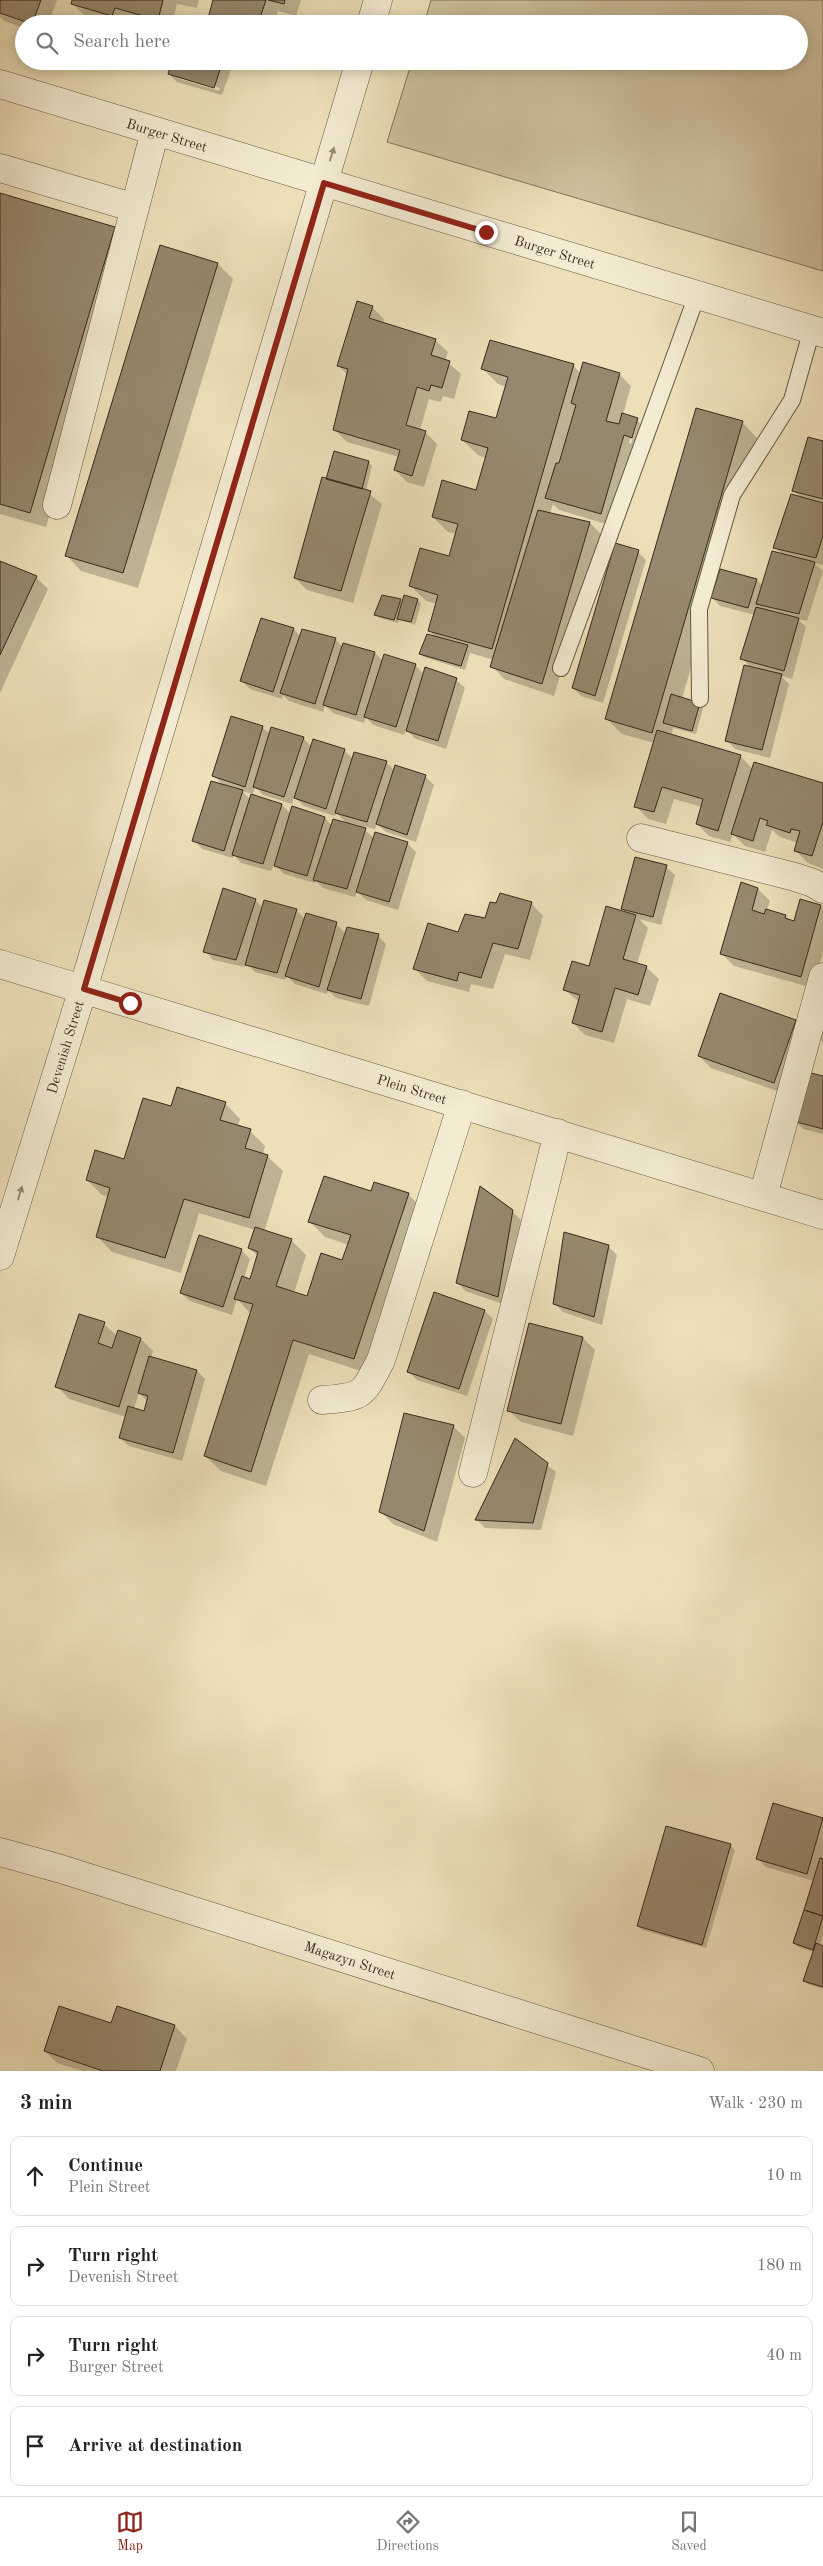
<!DOCTYPE html>
<html lang="en">
<head>
<meta charset="utf-8">
<style>
  body { margin:0; font-family:"Old Standard TT",serif; background:#f2f2f2; color:#222 }
  .stop { position:absolute; width:15px; height:15px; margin:-11px; border:4px solid #8f2418; border-radius:50%; background:#fff }
  .stop.end { background:#8f2418; border-color:#fff; box-shadow:0 1px 5px #0008 }
  .list { margin:0; padding:0; list-style:none }
  h2 { display:flex; justify-content:space-between; align-items:center; height:65px; margin:0; padding:0 20px; font-size:21px }
  h2 small { font-size:16px; font-weight:400; color:#767676 }
  .list li { display:grid; grid-template-columns:32px 1fr auto; gap:15px; align-items:center; box-sizing:border-box; height:80px; margin:0 10px 10px; padding:0 10px; border:1px solid #e0e0e0; border-radius:10px }
  .list b { display:block; font-size:19px; white-space:nowrap }
  .list p { margin:0; font-size:16px; white-space:nowrap; color:#767676 }
  .list em { font-size:16px; font-style:normal; color:#767676 }
  .icon { flex:none; width:28px; height:28px; fill:none; stroke:currentColor; stroke-width:2; stroke-linecap:round; stroke-linejoin:round }
  .map { position:relative; flex:none; width:823px; height:2071px; overflow:hidden }
  .search { position:absolute; background:#fff; box-shadow:0 2px 12px #0003; left:15px; right:15px; top:15px; height:55px; display:flex; align-items:center; gap:12px; box-sizing:border-box; padding:0 18px; border-radius:28px; color:#767676; font-size:19px }
  .sheet { height:425px; background:#fff }
  nav { display:flex; justify-content:space-around; align-items:center; box-sizing:border-box; height:70px; border-top:1px solid #e0e0e0; background:#fff; font-size:14px; color:#767676 }
  nav a { display:grid; justify-items:center; gap:2px }
  nav .on { color:#8f2418 }
  .map>svg:first-child { display:block }
  .green { fill:#cec19e; stroke:#82745e }
  .shadow { fill:#0003; fill-rule:evenodd }
  .building { fill:#96886e; stroke:#37281d }
  .lines { fill:none; stroke-linecap:round; stroke-linejoin:round }
  .service-casing { stroke:#645644; stroke-width:18 }
  .minor-casing { stroke:#645644; stroke-width:29 }
  .service { stroke:#f3ebd2; stroke-width:16 }
  .minor { stroke:#f3ebd2; stroke-width:28 }
  .oneway { fill:#958a78 }
  .route { stroke:#8f2418; stroke-width:6 }
  .labels { text-anchor:middle; stroke-width:4.5; stroke-linejoin:round; paint-order:stroke }
  .street-label { font-size:14px; fill:#37281d; stroke:#f3ebd2 }
</style>
</head>
<body>
<div class="map">
<svg width="823" height="2071" viewBox="0 0 823 2071">
  <rect width="100%" height="100%" fill="#ede0b9"/>
  <filter id="stains"><feTurbulence type="fractalNoise" baseFrequency=".004" numOctaves="4"/><feColorMatrix values="0 0 0 0 .2 0 0 0 0 .09 0 0 0 0 .02 0 0 0 .5 -.17"/></filter>
  <radialGradient id="worn" r=".72"><stop offset=".6" stop-color="#630" stop-opacity="0"/><stop offset="1" stop-color="#630" stop-opacity=".3"/></radialGradient>
  <!-- green -->
  <path class="green" d="M431 0H823V271L387 142 412 61H799V24H424Z"/>
  <!-- shadow -->
  <path class="shadow" d="M0 0H57L48 24H24V28L4 21 0 17Z
    M73 0H199L197 8 177 4 172 24H143L127 19 125 24H112L84 15 72 3Z
    M215 0H301L296 16 278 11 274 24H216L210 17Z
    M173 61H234L222 95 177 82 169 74ZM177 76 220 88 219 91 177 78Z
    M0 194 115 228 130 243 46 527 0 514Z
    M218 264 233 279 138 588 81 571 66 555Z
    M372 307 384 319 383 324 435 340 448 352 445 360 461 374 454 399 443 396 441 402 429 399 420 430 425 432 437 444 424 487 407 482 395 470 399 457 347 442 335 430 348 375 339 366Z
    M573 365 581 374H619L631 386 623 415 637 420 649 432 613 526 559 510 553 504 550 514 590 523 602 535 554 696 504 679 492 666 494 660 470 653 465 670 424 657 420 654 437 638 429 631 437 604 426 601 411 586 450 558 457 534 448 532 433 517 477 491 486 458 478 455 462 440 497 420 507 387 498 384 483 369ZM634 425H637L631 444 629 443Z
    M742 422 757 438 719 570 757 580 763 586 782 554 775 547 801 498 793 490 823 443V565L814 563 823 571 807 621 798 619 806 627 792 679 781 676 789 684 770 758 735 749 727 740 751 668 742 658 755 615 720 606 711 596 682 699 699 704 703 708 696 734 673 728 671 736 740 756 753 769 823 784V869L808 863 796 851 798 843 780 837 772 830 765 852 745 846 733 834 730 842 709 836 697 824 702 807 674 799 666 824 648 819 636 806 654 743 622 734 607 719Z
    M368 462 372 466 366 491 382 504 353 603 307 590 295 578 327 480Z
    M638 552 646 560 603 703 581 696 573 688Z
    M0 562 36 577 48 589 0 693Z
    M400 600 403 603 418 600 421 604 415 625 399 619 398 623 380 618 376 615Z
    M262 619 294 629 300 636 335 639 343 647 344 645 375 653 383 661 415 665 424 674 456 680 465 688 446 749 416 739 406 730 404 735 373 725 366 717 364 723 333 713 325 705 323 712 289 701 283 695 282 699 250 689 242 681Z
    M232 718 263 728 270 734 303 738 312 747 344 750 353 759 386 762 395 771 425 776 434 785 416 842 386 832 377 824 375 829 351 823 350 825 365 830 374 838 407 843 416 852 398 910 366 900 357 891 355 897 323 888 316 881 315 883 284 874 274 864 271 871 241 863 234 855 233 858 202 849 194 840 224 786 214 776ZM255 787 263 795 292 804 294 797 304 806 335 816 336 812 348 825 332 826 325 818 291 814 282 805 252 796ZM242 791 253 794 251 800Z
    M666 867 675 875 661 925 639 919 648 928 637 964 646 967 659 979 650 1006 627 999 614 1043 585 1035 573 1023 579 1002 564 989 590 968 627 913 622 909Z
    M758 889 770 901 767 910 785 916 790 921 795 922 821 906 823 908V952L813 988 734 966 722 954Z
    M255 900 263 908 296 910 305 919 336 924 346 934 378 936 386 944 369 1006 336 998 328 990 327 994 295 984 287 976 285 980 255 972 246 963 245 967 213 960 205 951Z
    M531 903 543 916 530 960 505 954 493 989 471 984 469 992 427 981 415 969 459 933 486 919Z
    M796 1021 808 1033 786 1094 711 1068 699 1056Z
    M823 1030V1042L820 1039Z
    M823 1078V1134L803 1129 794 1120Z
    M225 1103 240 1119 238 1127 250 1131 265 1146 263 1154 267 1156 283 1171 264 1232 291 1240 306 1255 294 1293 308 1298 343 1262 349 1245 325 1237 310 1222 372 1192 408 1194 423 1209 370 1374 309 1354 266 1486 221 1471 205 1456 251 1314 237 1299 232 1315 190 1301 181 1293 199 1237 242 1251 250 1259 244 1278 251 1280 258 1256 249 1248 255 1230 199 1213 181 1273 112 1252 97 1236 109 1197 102 1195 87 1180 125 1161 172 1108Z
    M512 1211 521 1220 506 1305 465 1291 457 1282Z
    M565 1234 609 1247 617 1255 602 1325 563 1312 555 1304Z
    M435 1294 485 1311 493 1319 467 1396 417 1380 409 1372Z
    M104 1324 117 1336 141 1339 153 1351 151 1358 197 1371 205 1379 182 1461 129 1446 120 1438 126 1417 69 1399 57 1386ZM139 1393 148 1402 145 1412 134 1409Z
    M583 1338 595 1350 573 1436 521 1422 508 1410Z
    M453 1426 465 1438 437 1542 393 1524 380 1511Z
    M515 1440 556 1472 541 1530 485 1528 477 1520Z
    M774 1805 823 1819V1935L820 1946 823 1947V1989L808 1984 804 1981 814 1952 798 1947 794 1943 814 1881 766 1867 758 1859Z
    M667 1827 731 1846 735 1850 706 1948 642 1930 638 1926Z
    M118 2007 175 2026 187 2039 176 2071H82L57 2063 45 2051 112 2025Z"/>
  <!-- building -->
  <path class="building" d="M0 0H41L32 24 0 13Z
    M72 0H163L158 20 115 8 112 16 71 4Z
    M213 0H266L258 24H224L208 18Z
    M268 0H285L284 4Z
    M172 61H223L214 88 168 74Z
    M0 193 115 227 30 513 0 504Z
    M160 245 218 263 123 573 65 556Z
    M357 301 373 306 369 318 436 339 431 355 450 361 442 388 431 385 429 391 417 387 406 425 426 431 412 476 394 470 400 450 333 430 348 369 337 366Z
    M490 340 574 364 492 649 428 631 438 595 409 586 420 548 449 556 458 524 432 517 442 480 476 490 488 448 461 440 469 411 496 418 508 377 481 369Z
    M583 362 620 373 606 421 619 424 622 413 638 418 632 438 624 435 601 514 545 498 556 463H559L576 405 571 403Z
    M696 408 743 421 652 733 605 719Z
    M808 437 823 441V499L792 491Z
    M334 451 369 461 362 489 326 479Z
    M322 477 371 491 341 591 294 578Z
    M791 494 823 503V536L816 558 773 548Z
    M538 510 590 522 542 684 490 667Z
    M615 543 639 550 595 696 572 688Z
    M772 551 815 562 799 614 756 604Z
    M0 561 37 576 0 655Z
    M720 569 757 579 748 608 711 598Z
    M382 595 401 599 394 620 374 615Z
    M404 595 418 599 411 622 397 619Z
    M756 607 799 618 784 671 740 659Z
    M261 618 294 628 273 692 240 681Z
    M302 629 336 638 315 704 280 693Z
    M427 634 468 645 461 666 419 654Z
    M343 643 375 652 356 715 323 705Z
    M384 654 416 664 396 727 364 717Z
    M744 665 782 674 762 750 725 741Z
    M425 667 457 678 438 741 406 731Z
    M671 694 700 703 692 731 663 723Z
    M231 716 263 726 245 787 212 776Z
    M271 727 304 737 284 797 253 787Z
    M657 730 741 755 718 831 696 824 703 799 662 787 654 812 634 807Z
    M313 739 345 749 326 809 294 798Z
    M354 752 387 761 367 822 335 813Z
    M754 762 823 783V822L812 856 794 851 800 831 791 829 790 833 766 825 768 821 760 818 753 841 731 834Z
    M395 765 426 775 407 835 376 824Z
    M211 781 243 790 224 851 192 841Z
    M251 794 282 804 263 864 232 855Z
    M292 806 325 817 307 876 274 866Z
    M333 819 366 828 347 889 313 880Z
    M375 832 408 842 389 902 356 892Z
    M635 857 667 865 653 917 621 909Z
    M741 882 758 888 752 910 764 914 766 909 786 915 785 918 794 921 800 899 821 905 801 977 720 954Z
    M223 888 256 899 236 960 203 952Z
    M500 893 532 902 518 949 493 943 481 978 459 972 457 981 413 969 428 923 458 932 465 914 485 918 490 902 496 903Z
    M264 900 297 909 277 973 245 965Z
    M606 906 636 915 623 959 647 966 638 995 615 988 602 1032 572 1023 580 995 563 990 572 961 589 966Z
    M306 913 337 922 319 987 285 976Z
    M347 927 379 934 361 999 327 990Z
    M720 993 796 1020 774 1083 698 1056Z
    M807 1072 823 1076V1129L793 1121Z
    M177 1087 226 1102 220 1120 251 1129 245 1148 268 1155 249 1218 184 1199 165 1258 96 1237 110 1188 86 1180 95 1150 124 1159 143 1098 171 1106Z
    M324 1176 371 1191 374 1182 409 1193 354 1359 293 1340 251 1472 204 1456 253 1304 234 1299 242 1276 250 1279 258 1252 248 1248 255 1227 292 1239 276 1286 307 1296 321 1253 342 1260 351 1235 308 1222Z
    M480 1186 513 1210 498 1297 456 1283Z
    M564 1232 609 1245 594 1317 553 1304Z
    M199 1235 242 1249 223 1307 180 1293Z
    M434 1292 485 1310 459 1389 407 1372Z
    M79 1314 105 1322 98 1343 112 1348 118 1330 141 1338 119 1407 55 1387Z
    M529 1323 583 1337 561 1424 507 1411Z
    M149 1356 197 1370 173 1453 119 1438 128 1406 144 1411 148 1396 138 1393Z
    M404 1413 454 1425 424 1531 379 1512Z
    M515 1438 548 1463 533 1523 475 1520Z
    M773 1803 823 1818 807 1874 756 1859Z
    M666 1826 731 1844 702 1945 637 1926Z
    M820 1858 823 1859V1916L804 1910Z
    M804 1910 823 1916 813 1950 793 1943Z
    M816 1943 823 1946V1987L803 1981Z
    M59 2006 111 2023 117 2006 175 2025 160 2071H103L44 2051Z"/>
  <g class="lines">
    <!-- service casing -->
    <g class="service-casing">
      <path id="service" d="M561 668 697 295
        M700 699 699 609 732 495 792 400 812 329"/>
    </g>
    <!-- minor casing -->
    <g class="minor-casing">
      <path id="minor" d="M371 24 378 0
        M0 84 823 333
        M0 168 135 208
        M57 505 155 131
        M641 838 795 877 813 883 823 889
        M0 964 823 1215
        M763 1196 823 977
        M0 1256 83 989 360 61
        M322 1400C364 1397 362 1396 381 1360L462 1104
        M473 1473 558 1133
        M0 1852 61 1869 700 2071"/>
    </g>
    <!-- service -->
    <use href="#service" class="service"/>
    <!-- minor -->
    <use href="#minor" class="minor"/>
  </g>
  <!-- one-way arrows -->
  <defs><path id="oneway-solid" d="M-6-.8H1V-3.2L6.5 0L1 3.2V.8H-6Z" transform="scale(1.25)"/></defs>
  <g class="oneway">
    <use href="#oneway-solid" transform="translate(332 154) rotate(-73)"/>
    <use href="#oneway-solid" transform="translate(20 1193) rotate(-73)"/>
  </g>
  <g class="lines">
    <!-- route -->
    <path class="route" d="M130 1003 84 989 324 183 486 232"/>
  </g>
  <g class="labels">
    <!-- street labels -->
    <g class="street-label">
      <text transform="translate(167 135) rotate(17)" y="5">Burger Street</text>
      <text transform="translate(555 252) rotate(17)" y="5">Burger Street</text>
      <text transform="translate(65 1047) rotate(-73)" y="5">Devenish Street</text>
      <text transform="translate(412 1089) rotate(17)" y="5">Plein Street</text>
      <text transform="translate(350 1960) rotate(18)" y="5">Magazyn Street</text>
    </g>
  </g>
  <rect width="100%" height="100%" filter="url(#stains)"/>
  <rect width="100%" height="100%" fill="url(#worn)"/>
</svg>
<div class="stop" style="left:130px;top:1003px"></div>
<div class="stop end" style="left:486px;top:232px"></div>
<div class="search"><svg class="icon" aria-label="search" viewBox="0 0 24 24"><circle cx="10" cy="10" r="6"/><path d="M15 15l6 6"/></svg>Search here</div>
</div>
<section class="sheet">
<h2>3 min<small>Walk · 230 m</small></h2>
<ul class="list">
<li><svg class="icon" aria-label="ahead" viewBox="0 0 24 24"><path d="M12 20V5M6 11l6-6 6 6"/></svg><div><b>Continue</b><p>Plein Street</p></div><em>10 m</em></li>
<li><svg class="icon" aria-label="right" viewBox="0 0 24 24"><path d="M7 20v-9h11M14 6l5 5-5 5"/></svg><div><b>Turn right</b><p>Devenish Street</p></div><em>180 m</em></li>
<li><svg class="icon" aria-label="right" viewBox="0 0 24 24"><path d="M7 20v-9h11M14 6l5 5-5 5"/></svg><div><b>Turn right</b><p>Burger Street</p></div><em>40 m</em></li>
<li><svg class="icon" aria-label="arrive" viewBox="0 0 24 24"><path d="M6 21V4h12l-3 4 3 4H6"/></svg><div><b>Arrive at destination</b></div></li>
</ul>
</section>
<nav>
<a class="on"><svg class="icon" aria-label="map" viewBox="0 0 24 24"><path d="M3 6l6-2 6 2 6-2v14l-6 2-6-2-6 2zM9 4v14M15 6v14"/></svg>Map</a>
<a><svg class="icon" aria-label="directions" viewBox="0 0 24 24"><path d="M12 3l9 9-9 9-9-9zM9 14v-3h6M13 9l2 2-2 2"/></svg>Directions</a>
<a><svg class="icon" aria-label="saved" viewBox="0 0 24 24"><path d="M7 4h10v16l-5-4-5 4z"/></svg>Saved</a>
</nav>
</body>
</html>
